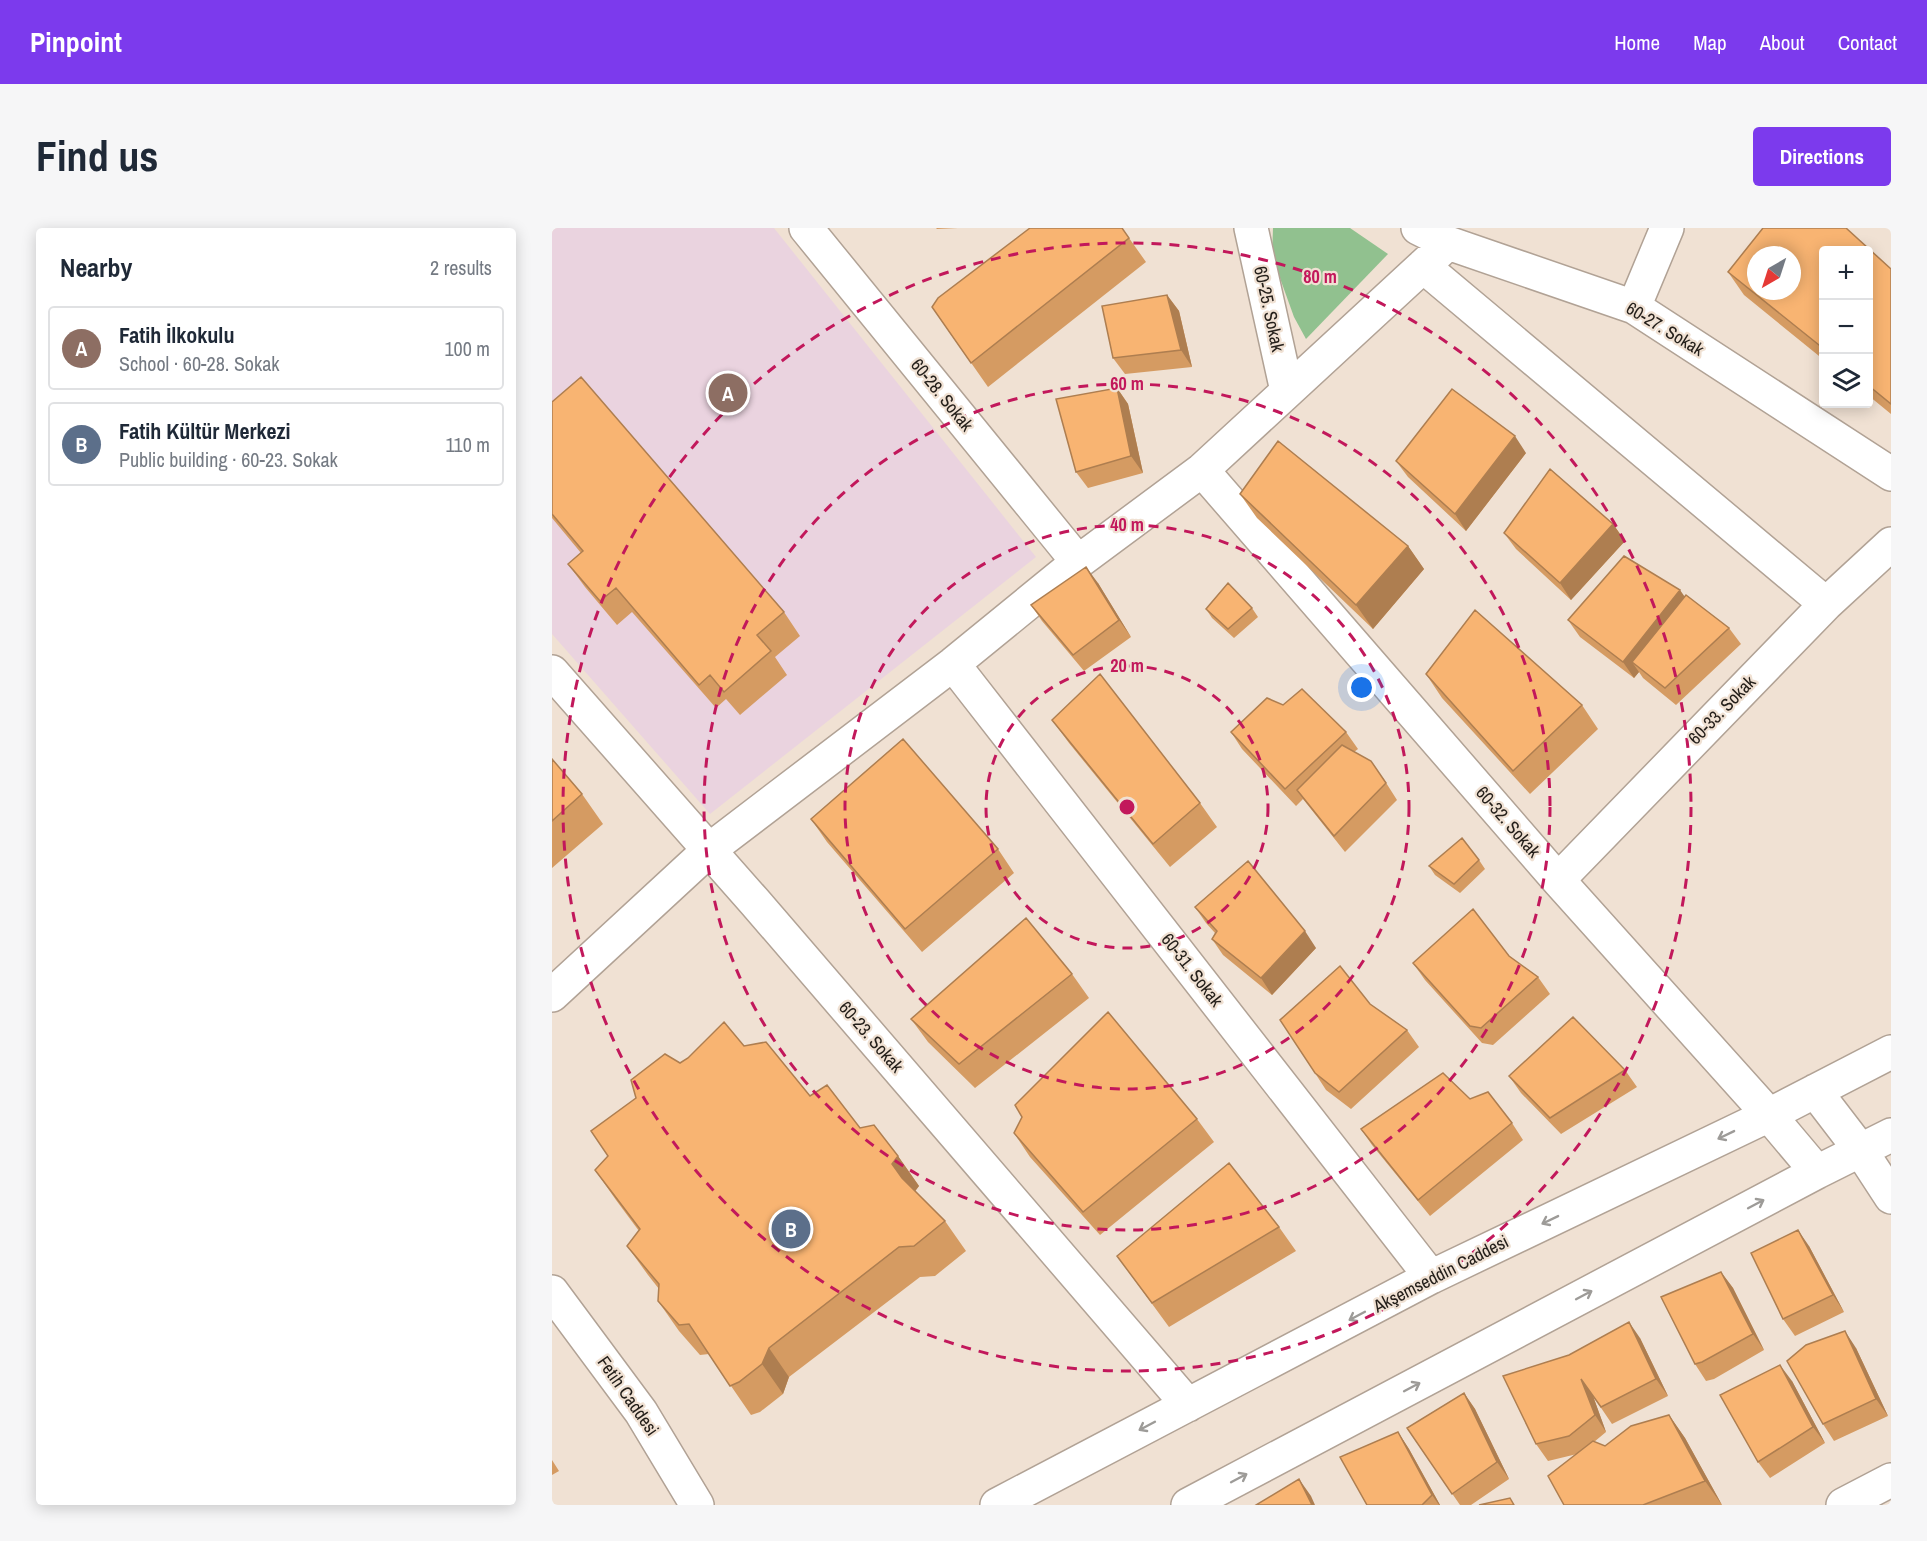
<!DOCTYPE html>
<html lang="en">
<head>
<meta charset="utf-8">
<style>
  body { margin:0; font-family:"Archivo Narrow",sans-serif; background:#f6f6f7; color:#1f2937 }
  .controls { position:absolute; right:18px; top:18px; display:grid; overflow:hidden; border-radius:6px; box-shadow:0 3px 15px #0003 }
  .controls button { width:54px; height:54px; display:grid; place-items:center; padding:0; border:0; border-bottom:2px solid #e0e1e3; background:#fff; color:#1f2937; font:30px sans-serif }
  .compass { position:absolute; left:1195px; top:18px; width:54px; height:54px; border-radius:50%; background:#fff; box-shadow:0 3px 15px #0003; rotate:219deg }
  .you { position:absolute; left:810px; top:460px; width:21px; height:21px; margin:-15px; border:4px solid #fff; border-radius:50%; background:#1a73e8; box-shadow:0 0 0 9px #1a73e833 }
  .badge { display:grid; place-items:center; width:39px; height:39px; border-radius:50%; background:#7c3aed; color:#fff; font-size:20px; font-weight:700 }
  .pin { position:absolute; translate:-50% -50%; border:3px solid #fff; box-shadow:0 2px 6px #0006 }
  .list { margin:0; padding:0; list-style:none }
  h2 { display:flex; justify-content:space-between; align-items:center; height:78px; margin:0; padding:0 24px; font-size:26px }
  h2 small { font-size:20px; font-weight:400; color:#747a83 }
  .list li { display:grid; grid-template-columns:39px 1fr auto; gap:18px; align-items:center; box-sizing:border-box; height:84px; margin:0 12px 12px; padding:0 12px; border:2px solid #e0e1e3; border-radius:6px }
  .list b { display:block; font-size:22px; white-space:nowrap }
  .list p { margin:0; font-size:20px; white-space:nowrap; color:#747a83 }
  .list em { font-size:20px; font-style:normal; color:#747a83 }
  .icon { flex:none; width:33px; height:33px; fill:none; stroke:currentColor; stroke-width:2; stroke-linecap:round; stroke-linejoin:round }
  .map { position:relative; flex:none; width:1339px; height:1277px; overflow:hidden; border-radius:6px }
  header { display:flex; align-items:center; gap:36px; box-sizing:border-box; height:84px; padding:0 30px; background:#7c3aed; color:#fff }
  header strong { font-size:28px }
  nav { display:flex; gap:33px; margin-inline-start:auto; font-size:21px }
  .intro { display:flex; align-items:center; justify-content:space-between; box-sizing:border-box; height:144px; padding:0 36px }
  h1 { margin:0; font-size:42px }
  .button { padding:15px 27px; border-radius:6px; background:#7c3aed; color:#fff; font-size:21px; font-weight:700 }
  main { display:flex; gap:36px; padding:0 36px }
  aside { flex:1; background:#fff; border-radius:6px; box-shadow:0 3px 15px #0003 }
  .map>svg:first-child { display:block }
  .education { fill:#ead3df }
  .green { fill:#91c18f }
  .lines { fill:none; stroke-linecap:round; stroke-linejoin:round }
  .street-casing { stroke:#b1a295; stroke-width:36 }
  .street { stroke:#fff; stroke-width:33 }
  .wall { fill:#d59b62; fill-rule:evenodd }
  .shaded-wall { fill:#ae7e50 }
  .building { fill:#f8b472; stroke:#ae7e50; stroke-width:1.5; fill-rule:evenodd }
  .oneway { stroke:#9d9b98 }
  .ring { fill:none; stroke:#c2185b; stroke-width:3; stroke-dasharray:10 8 }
  .labels { text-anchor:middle; stroke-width:4.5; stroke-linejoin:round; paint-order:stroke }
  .street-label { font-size:18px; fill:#25201b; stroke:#f0e1d3 }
  .centre { fill:#c2185b; stroke:#f0e1d3; stroke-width:3 }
  .ring-label { font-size:18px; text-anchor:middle; font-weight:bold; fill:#c2185b; stroke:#f0e1d3; stroke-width:4.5; stroke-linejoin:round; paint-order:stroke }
</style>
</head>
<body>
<header>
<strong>Pinpoint</strong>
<nav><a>Home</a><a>Map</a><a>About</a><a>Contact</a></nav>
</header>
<div class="intro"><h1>Find us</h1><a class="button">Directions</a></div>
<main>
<aside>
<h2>Nearby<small>2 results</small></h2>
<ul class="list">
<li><span class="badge" style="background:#8d6e63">A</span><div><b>Fatih İlkokulu</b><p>School · 60-28. Sokak</p></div><em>100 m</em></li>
<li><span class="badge" style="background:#5c6f8a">B</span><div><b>Fatih Kültür Merkezi</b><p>Public building · 60-23. Sokak</p></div><em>110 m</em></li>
</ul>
</aside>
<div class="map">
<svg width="1339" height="1277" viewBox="0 0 1339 1277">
  <rect width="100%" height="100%" fill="#f0e1d3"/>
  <!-- education -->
  <path class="education" d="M0 0H222L484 329 158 586 0 406Z"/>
  <!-- green -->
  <path class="green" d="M721 0H798L836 26 754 111 742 89 720 28Z"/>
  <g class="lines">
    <!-- street casing -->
    <g class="street-casing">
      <path id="street" d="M254 0 526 334
        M699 0 735 163
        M866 0 896 15 1082 79 1339 246
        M871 38 1274 376
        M1082 79 1115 0
        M650 242 1006 652 1217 887 1265 944
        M401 436 879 1049
        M0 444 202 673 636 1177
        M1006 652 1274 376 1339 316
        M0 767 157 622 401 436 526 334 650 242 896 15
        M1263 863 1309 923 1339 969
        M0 1064 89 1184 145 1277
        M445 1277 879 1049 1217 887 1339 824
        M636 1277 1265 944 1339 907
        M1291 1277 1339 1252"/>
    </g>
    <!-- street -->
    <use href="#street" class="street"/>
  </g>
  <!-- wall -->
  <path class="wall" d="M384 0H406L385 1Z
    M1211 0H1294L1339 41V186L1317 168V22H1272V132L1192 67 1176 44ZM1204 27H1240V63H1204Z
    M577 10 594 34 436 159 380 79Z
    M615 67 627 83 640 139 573 146 561 130Z
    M565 160 576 176 591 245 536 260 524 244Z
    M0 174 232 384 248 408 223 429 235 447 188 487 174 471 164 480 80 384 65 397 33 359 16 336 29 325 0 290Z
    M974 225 914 303 856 249 844 233Z
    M688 266 856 318 872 341 821 401 705 290Z
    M1061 296 1073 313 1019 372 964 321 952 305Z
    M546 355 579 409 532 443 490 393 479 377Z
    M1133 368 1177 400 1189 416 1124 477 1091 450 1087 444 1082 450 1028 409 1016 392Z
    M700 380 706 389 682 410 660 390 654 381Z
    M874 446 1030 477 1046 501 978 566 890 470Z
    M731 477 794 504 806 521 802 524 831 550 845 572 793 624 751 571 744 578 690 521 679 504Z
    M500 492 648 575 665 599 618 639 517 515Z
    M0 531 30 566 51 596 0 640Z
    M259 591 446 621 462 645 370 724 275 614Z
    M927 632 933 641 908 665 883 647 877 638Z
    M643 679 764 720 720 767 671 727 660 711 663 705 654 695Z
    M957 728 986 749 998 766 941 817 930 815 873 752 861 735Z
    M520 746 537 770 423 860 376 814 359 791Z
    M818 776 855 802 867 819 799 881 774 862 763 845Z
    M192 818 258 868 308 900 346 928 367 958 363 963 393 993 414 1023 383 1048 368 1049 237 1149 231 1166 208 1184 199 1187 157 1126 148 1127 127 1103 106 1073 107 1061 96 1047 75 1018 87 1003 64 972 43 942 56 928 84 870 128 835Z
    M1073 842 1085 859 1009 906 969 865 957 848Z
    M918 871 960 895 971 912 878 988 820 917 809 901Z
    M645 891 662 914 548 1007 478 929 462 905Z
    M727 999 744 1023 617 1099 565 1028Z
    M1257 1018 1292 1084 1243 1108 1231 1091Z
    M1169 1044 1181 1060 1212 1122 1162 1151 1154 1153 1143 1136Z
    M1088 1110 1116 1168 1060 1196 1041 1168 1054 1204 1042 1214 1053 1218 1117 1187 1133 1210 1170 1277H1012L1025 1226 996 1233 984 1216Z
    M1304 1120 1336 1188 1282 1213 1271 1196Z
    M1240 1153 1273 1215 1218 1250 1206 1234Z
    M912 1165 923 1181 957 1251 919 1277H908L855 1200Z
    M846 1204 857 1221 888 1277H815Z
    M0 1232 7 1243 0 1247Z"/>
  <!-- shaded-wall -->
  <path class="shaded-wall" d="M615 67 627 83 640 139 629 122Z
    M565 160 576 176 591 245 579 228Z
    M963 208 974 225 914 303 903 286Z
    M1061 296 1073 313 1019 372 1008 355Z
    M856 318 872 341 821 401 804 377Z
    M534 339 546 355 579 409 567 392Z
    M1128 362 1140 379 1080 434 1087 444 1082 450 1071 434Z
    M753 703 764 720 720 767 709 750Z
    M346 928 367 958 361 966 340 936Z
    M1246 1002 1257 1018 1292 1084 1281 1067Z
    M1169 1044 1181 1060 1212 1122 1201 1106Z
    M1077 1094 1088 1110 1116 1168 1104 1151Z
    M1293 1103 1304 1120 1336 1188 1324 1171Z
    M217 1120 237 1149 231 1166 210 1136Z
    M1228 1137 1240 1153 1273 1215 1261 1199Z
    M1029 1151 1041 1168 1054 1204 1043 1187Z
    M912 1165 923 1181 957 1251 945 1234Z
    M1117 1187 1133 1210 1170 1277 1153 1253Z
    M846 1204 857 1221 888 1277H887L880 1267Z
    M747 1251 759 1268 763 1277H760Z"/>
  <!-- building -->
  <path class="building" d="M478 0H570L577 10 419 135 380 79 386 70Z
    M1211 0H1294L1339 41V176L1317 158V22H1272V121L1176 44ZM1204 27H1240V63H1204Z
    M615 67 629 122 561 130 550 78Z
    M29 149 232 384 205 407 219 423 172 464 158 447 147 457 64 360 48 373 16 336 31 323 0 286V174Z
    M565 160 579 228 524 244 504 171Z
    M900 161 963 208 903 286 844 233Z
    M726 213 856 318 804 377 688 266Z
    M998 241 1061 296 1008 355 952 305Z
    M1072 328 1128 362 1071 434 1016 392Z
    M534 339 567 392 521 427 479 377Z
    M676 355 700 380 676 401 654 381Z
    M1134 367 1177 400 1113 460 1080 434Z
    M923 382 1030 477 961 543 874 446Z
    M548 446 648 575 601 616 500 492Z
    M750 461 794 504 733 561 679 504 715 470 731 477Z
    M351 511 446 621 353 701 259 591Z
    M790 517 819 533 834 555 782 608 745 562Z
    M0 531 30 566 0 593Z
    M910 610 927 632 902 656 877 638Z
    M696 633 753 703 709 750 660 711 665 703 643 679Z
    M921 681 957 728 986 749 929 800 918 798 861 735Z
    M474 690 520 746 407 836 359 791Z
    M788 738 818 776 855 802 787 864 763 845 728 792Z
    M556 784 645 891 531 984 462 905 470 889 463 877Z
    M1021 789 1073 842 998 890 957 848Z
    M172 794 192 818 214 814 258 868 275 857 308 900 322 897 346 928 340 936 350 950 393 993 362 1018 347 1019 217 1120 210 1136 187 1154 178 1158 137 1096 127 1097 106 1073 107 1056 75 1018 88 1001 43 942 56 928 39 903 84 870 79 852 113 826 128 835 136 830Z
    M891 845 918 871 936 864 960 895 866 972 809 901Z
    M677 935 727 999 600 1075 565 1028Z
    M1246 1002 1281 1067 1231 1091 1199 1025Z
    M1169 1044 1201 1106 1150 1134 1143 1136 1109 1069Z
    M1077 1094 1104 1151 1049 1179 1029 1151 1043 1187 1017 1208 984 1216 951 1148 1017 1127Z
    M1293 1103 1324 1171 1271 1196 1235 1133 1254 1117Z
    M1228 1137 1261 1199 1206 1234 1168 1167Z
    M912 1165 945 1234 900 1266 855 1200Z
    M1117 1187 1153 1253 1091 1277H1012L996 1248 1041 1213 1053 1218 1079 1198Z
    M846 1204 880 1267 870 1277H815L788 1229Z
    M747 1251 760 1277H704Z
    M958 1270 962 1277H927Z"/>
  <!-- one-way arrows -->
  <defs><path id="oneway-shaft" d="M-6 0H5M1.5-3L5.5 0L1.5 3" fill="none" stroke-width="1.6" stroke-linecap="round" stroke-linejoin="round" transform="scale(1.5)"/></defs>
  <g class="oneway">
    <use href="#oneway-shaft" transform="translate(1174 907) rotate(154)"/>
    <use href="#oneway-shaft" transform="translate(1204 976) rotate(-28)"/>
    <use href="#oneway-shaft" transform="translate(998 992) rotate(154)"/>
    <use href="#oneway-shaft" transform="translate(1032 1067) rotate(-28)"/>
    <use href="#oneway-shaft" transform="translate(805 1088) rotate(152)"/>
    <use href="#oneway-shaft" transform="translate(860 1159) rotate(-28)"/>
    <use href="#oneway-shaft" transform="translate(595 1198) rotate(152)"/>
    <use href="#oneway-shaft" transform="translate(687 1250) rotate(-28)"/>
  </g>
  <!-- distance rings -->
  <g class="ring">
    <circle cx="575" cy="579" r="141"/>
    <circle cx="575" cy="579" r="282"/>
    <circle cx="575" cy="579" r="423"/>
    <circle cx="575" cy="579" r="564"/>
  </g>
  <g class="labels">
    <!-- street labels -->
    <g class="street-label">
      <text transform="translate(717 81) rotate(78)" y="6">60-25. Sokak</text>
      <text transform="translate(1113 101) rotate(31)" y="6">60-27. Sokak</text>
      <text transform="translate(390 167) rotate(51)" y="6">60-28. Sokak</text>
      <text transform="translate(1170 482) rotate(-46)" y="6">60-33. Sokak</text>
      <text transform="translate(956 594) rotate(49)" y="6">60-32. Sokak</text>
      <text transform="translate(640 742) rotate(52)" y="6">60-31. Sokak</text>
      <text transform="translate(319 809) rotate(49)" y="6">60-23. Sokak</text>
      <text transform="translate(889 1046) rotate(-27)" y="6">Akşemseddin Caddesi</text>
      <text transform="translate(76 1168) rotate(55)" y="6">Fetih Caddesi</text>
    </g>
  </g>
  <circle cx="575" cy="579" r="9" class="centre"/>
  <g class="ring-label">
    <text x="768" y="55">80 m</text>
    <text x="575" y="162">60 m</text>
    <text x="575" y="303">40 m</text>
    <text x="575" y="444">20 m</text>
  </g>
</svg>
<div class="controls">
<button>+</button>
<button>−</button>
<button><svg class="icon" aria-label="layers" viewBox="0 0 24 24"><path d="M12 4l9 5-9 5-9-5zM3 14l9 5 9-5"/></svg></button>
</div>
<svg class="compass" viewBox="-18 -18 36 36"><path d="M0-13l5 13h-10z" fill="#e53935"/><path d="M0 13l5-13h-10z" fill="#747a83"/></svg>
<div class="you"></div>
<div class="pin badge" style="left:176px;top:165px;background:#8d6e63">A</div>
<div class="pin badge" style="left:239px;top:1001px;background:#5c6f8a">B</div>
</div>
</main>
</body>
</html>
